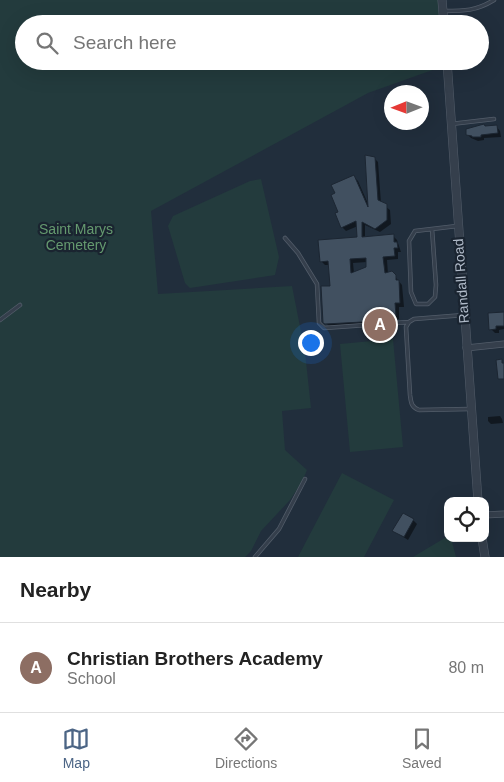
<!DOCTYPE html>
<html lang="en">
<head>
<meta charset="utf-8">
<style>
  body { margin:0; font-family:Arial,sans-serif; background:#f6f6f6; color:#222 }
  .controls { position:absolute; right:15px; bottom:15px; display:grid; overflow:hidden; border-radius:10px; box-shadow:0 5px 20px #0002 }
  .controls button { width:45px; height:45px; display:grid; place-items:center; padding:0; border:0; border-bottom:1px solid #e0e0e0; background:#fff; color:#222; font:25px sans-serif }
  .compass { position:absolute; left:384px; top:85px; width:45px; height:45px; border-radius:50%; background:#fff; box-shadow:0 5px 20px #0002; rotate:269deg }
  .you { position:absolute; left:310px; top:342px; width:18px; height:18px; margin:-12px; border:4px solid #fff; border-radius:50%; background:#1a73e8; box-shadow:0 0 0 8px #1a73e833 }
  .badge { display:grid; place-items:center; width:32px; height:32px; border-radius:50%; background:#4c6585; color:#fff; font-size:16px; font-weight:700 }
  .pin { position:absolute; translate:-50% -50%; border:2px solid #fff; box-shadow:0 1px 5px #0006 }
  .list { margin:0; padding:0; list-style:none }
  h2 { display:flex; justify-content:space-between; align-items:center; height:65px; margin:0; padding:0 20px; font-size:21px }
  h2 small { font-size:16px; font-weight:400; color:#767676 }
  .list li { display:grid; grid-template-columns:32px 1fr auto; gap:15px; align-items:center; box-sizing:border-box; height:90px; padding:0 20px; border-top:1px solid #e0e0e0 }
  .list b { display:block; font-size:19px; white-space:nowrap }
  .list p { margin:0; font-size:16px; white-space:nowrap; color:#767676 }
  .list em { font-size:16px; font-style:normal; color:#767676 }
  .icon { flex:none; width:28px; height:28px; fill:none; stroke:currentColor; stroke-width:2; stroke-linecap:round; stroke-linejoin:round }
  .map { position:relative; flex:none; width:504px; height:557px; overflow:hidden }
  .search { position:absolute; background:#fff; box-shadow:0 5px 20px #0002; left:15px; right:15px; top:15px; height:55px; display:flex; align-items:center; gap:12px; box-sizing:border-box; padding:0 18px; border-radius:28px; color:#767676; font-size:19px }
  .sheet { height:155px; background:#fff }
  nav { display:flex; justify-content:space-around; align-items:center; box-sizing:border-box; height:70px; border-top:1px solid #e0e0e0; background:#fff; font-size:14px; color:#767676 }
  nav a { display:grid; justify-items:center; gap:2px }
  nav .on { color:#4c6585 }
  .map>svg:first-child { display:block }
  .green { fill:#233b3d }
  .shadow { fill:#0007; fill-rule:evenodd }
  .building { fill:#415060; stroke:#1c2632; fill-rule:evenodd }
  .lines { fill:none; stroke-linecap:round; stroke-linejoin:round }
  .service-casing { stroke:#535d6a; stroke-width:4.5 }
  .minor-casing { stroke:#535d6a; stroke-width:7 }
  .tertiary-casing { stroke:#535d6a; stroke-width:9 }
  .service { stroke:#353f4c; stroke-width:3 }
  .minor { stroke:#353f4c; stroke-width:5.5 }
  .tertiary { stroke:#353f4c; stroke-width:8 }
  .labels { text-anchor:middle; stroke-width:4.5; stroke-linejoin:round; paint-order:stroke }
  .park-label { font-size:14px; fill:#659a6f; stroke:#1a2430 }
  .street-label { font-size:14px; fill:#b0bac8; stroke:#1a2430 }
</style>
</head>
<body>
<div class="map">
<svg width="504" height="557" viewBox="0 0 504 557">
  <rect width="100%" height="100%" fill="#212e3c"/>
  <!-- green -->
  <path class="green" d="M0 0H442L444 24H24V61H440L441 67 368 93 151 211 158 294 292 286 305 352 311 408 282 411 285 450 307 470 302 482 290 500 261 531 251 551 245 557H0Z
    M261 179 279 257 275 275 190 288 185 283 168 226 173 216 250 181Z
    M393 339 403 447 350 452 340 344Z
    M342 473 394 500 364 557H298Z
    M448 536V538H451L456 557H413Z"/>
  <!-- shadow -->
  <path class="shadow" d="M496 126 500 131 501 137 484 138V140L478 141 471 138 467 134 486 128Z
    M374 158 378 162 381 203 390 210 391 224 380 232 365 225V238L393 236 397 240 401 252H398V259L387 260 388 274 392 273 402 285 404 307H399V319L384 321V324L331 328 325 322 331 287 330 265H325L321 261 359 238 358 226 346 231 342 227 336 194 354 177 358 181 369 206ZM367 262 368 268 354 273 353 263Z
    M504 313V329L499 330V333H495L491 329Z
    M500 416 502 419 503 423 491 424 488 421V417Z
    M413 520 417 524 408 540 394 531Z"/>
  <!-- building -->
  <path class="building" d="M484 124 485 126 497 125 498 133 481 135V137H472V136L466 135V129Z
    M365 155 375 157 378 200 387 204V220L375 229 362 222V237L394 234V242H397L398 248H394L395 256 383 257 385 273 392 271 396 275V280H399L400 303H395L396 316 381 317V321L325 324 323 323 321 286H330L328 261 320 262 318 240 357 237 356 221 341 228 335 213 338 212 331 195 335 193 331 185 354 175 368 207ZM366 258V267L351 273 350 259Z
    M504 312V326H496V329L489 330 488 313Z
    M502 359V363H504V379H498L496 360Z
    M403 513 414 519 404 537 392 531Z"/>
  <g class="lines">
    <!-- service casing -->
    <g class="service-casing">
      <path id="service" d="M444 11C464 11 476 11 494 0
        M451 124 494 119
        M432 229 436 285 435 297 428 304H416L411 292 409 241 415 231 457 226
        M285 238 298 253 317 284 319 323 324 328 409 322
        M464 315 414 319 409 322 406 327 410 395C411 402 411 407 419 410L470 409
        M0 320 20 305
        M255 557 279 529 305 479"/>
    </g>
    <!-- minor casing -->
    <g class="minor-casing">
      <path id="minor" d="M466 348 504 344
        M485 515 504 514"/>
    </g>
    <!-- tertiary casing -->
    <g class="tertiary-casing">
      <path id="tertiary" d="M442 0 444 24
        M447 61 478 501
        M482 538 485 557"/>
    </g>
    <!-- service -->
    <use href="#service" class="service"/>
    <!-- minor -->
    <use href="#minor" class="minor"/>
    <!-- tertiary -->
    <use href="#tertiary" class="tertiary"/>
  </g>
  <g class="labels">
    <!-- park labels -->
    <g class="park-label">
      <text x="76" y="234">Saint Marys<tspan x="76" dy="16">Cemetery</tspan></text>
    </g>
    <!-- street labels -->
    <g class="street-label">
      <text transform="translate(461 281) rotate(-94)" y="5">Randall Road</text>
    </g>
  </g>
</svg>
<div class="controls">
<button><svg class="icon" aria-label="locate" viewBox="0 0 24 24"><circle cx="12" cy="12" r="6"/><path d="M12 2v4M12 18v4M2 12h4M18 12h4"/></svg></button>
</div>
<svg class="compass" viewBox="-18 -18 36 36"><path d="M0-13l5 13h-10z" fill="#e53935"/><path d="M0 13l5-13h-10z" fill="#767676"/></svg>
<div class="you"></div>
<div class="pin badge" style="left:380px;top:325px;background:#8d6e63">A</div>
<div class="search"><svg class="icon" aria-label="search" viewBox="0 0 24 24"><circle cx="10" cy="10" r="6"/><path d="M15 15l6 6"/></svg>Search here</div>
</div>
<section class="sheet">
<h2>Nearby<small></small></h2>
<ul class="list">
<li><span class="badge" style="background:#8d6e63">A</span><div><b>Christian Brothers Academy</b><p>School</p></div><em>80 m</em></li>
</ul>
</section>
<nav>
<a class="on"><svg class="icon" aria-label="map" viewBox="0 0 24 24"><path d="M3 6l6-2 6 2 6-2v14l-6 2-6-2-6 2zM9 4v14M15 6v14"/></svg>Map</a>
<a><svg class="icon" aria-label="directions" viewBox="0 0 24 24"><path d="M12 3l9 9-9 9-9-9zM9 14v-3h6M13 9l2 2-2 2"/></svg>Directions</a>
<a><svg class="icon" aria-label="saved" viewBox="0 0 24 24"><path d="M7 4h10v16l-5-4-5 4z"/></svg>Saved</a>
</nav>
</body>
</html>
